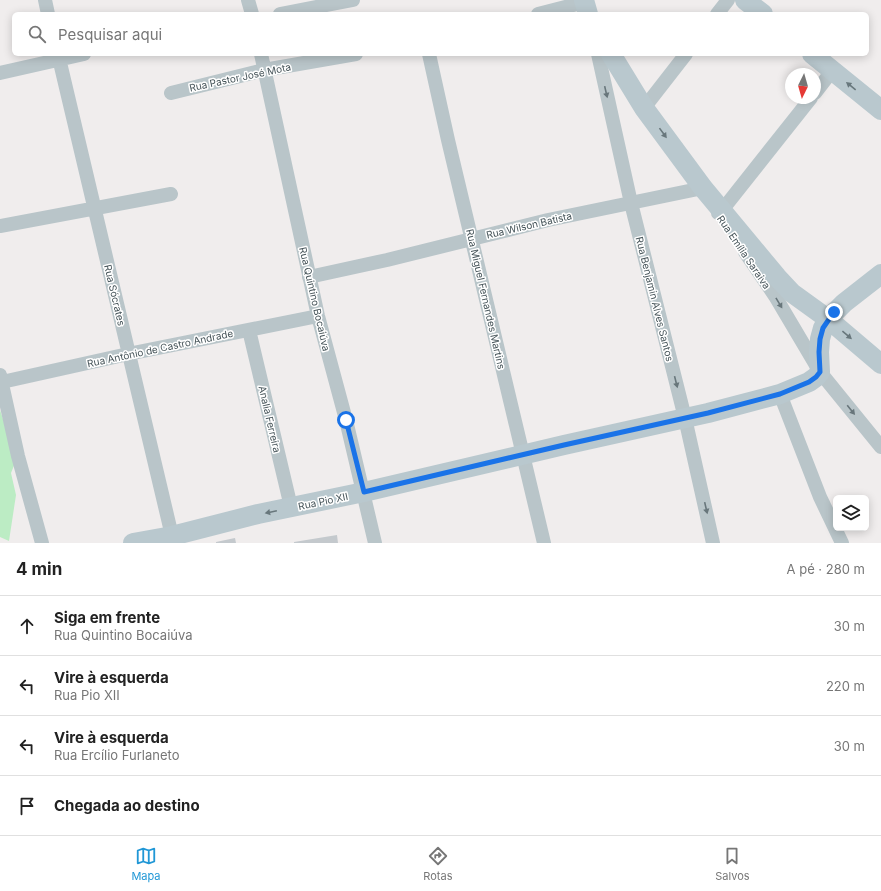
<!DOCTYPE html>
<html lang="pt">
<head>
<meta charset="utf-8">
<style>
  body { margin:0; font-family:Inter,sans-serif; background:#f6f6f6; color:#222 }
  .controls { position:absolute; right:12px; bottom:12px; display:grid; overflow:hidden; border-radius:6px; box-shadow:0 2px 10px #0003 }
  .controls button { width:36px; height:36px; display:grid; place-items:center; padding:0; border:0; border-bottom:1px solid #e0e0e0; background:#fff; color:#222; font:20px sans-serif }
  .compass { position:absolute; left:785px; top:68px; width:36px; height:36px; border-radius:50%; background:#fff; box-shadow:0 2px 10px #0003; rotate:185deg }
  .stop { position:absolute; width:12px; height:12px; margin:-9px; border:3px solid #1a73e8; border-radius:50%; background:#fff }
  .stop.end { background:#1a73e8; border-color:#fff; box-shadow:0 1px 4px #0008 }
  .list { margin:0; padding:0; list-style:none }
  h2 { display:flex; justify-content:space-between; align-items:center; height:52px; margin:0; padding:0 16px; font-size:17px }
  h2 small { font-size:13px; font-weight:400; color:#767676 }
  .list li { display:grid; grid-template-columns:26px 1fr auto; gap:12px; align-items:center; box-sizing:border-box; height:60px; padding:0 16px; border-top:1px solid #e0e0e0 }
  .list b { display:block; font-size:15px; white-space:nowrap }
  .list p { margin:0; font-size:13px; white-space:nowrap; color:#767676 }
  .list em { font-size:13px; font-style:normal; color:#767676 }
  .icon { flex:none; width:22px; height:22px; fill:none; stroke:currentColor; stroke-width:2; stroke-linecap:round; stroke-linejoin:round }
  .map { position:relative; flex:none; width:881px; height:543px; overflow:hidden }
  .search { position:absolute; background:#fff; box-shadow:0 2px 10px #0003; left:12px; right:12px; top:12px; height:44px; display:flex; align-items:center; gap:10px; box-sizing:border-box; padding:0 14px; border-radius:6px; color:#767676; font-size:15px }
  .sheet { height:292px; background:#fff }
  nav { display:flex; justify-content:space-around; align-items:center; box-sizing:border-box; height:56px; border-top:1px solid #e0e0e0; background:#fff; font-size:11px; color:#767676 }
  nav a { display:grid; justify-items:center; gap:2px }
  nav .on { color:#2097d6 }
  .map>svg:first-child { display:block }
  .green { fill:#bcecc4 }
  .building { fill:#c4c9cd }
  .lines { fill:none; stroke-linecap:round; stroke-linejoin:round }
  .street { stroke:#b9c5c9; stroke-width:14 }
  .secondary { stroke:#b9c8ce; stroke-width:20 }
  .oneway { fill:#68777c }
  .oneway2 { fill:#68767b }
  .route { stroke:#1a73e8; stroke-width:5 }
  .labels { text-anchor:middle; stroke-width:3; stroke-linejoin:round; paint-order:stroke }
  .street-label { font-size:10px; fill:#465459; stroke:#fff }
</style>
</head>
<body>
<div class="map">
<svg width="881" height="543" viewBox="0 0 881 543">
  <rect width="100%" height="100%" fill="#f0eded"/>
  <!-- green -->
  <path class="green" d="M0 410 10 440 15 463 11 473 16 495 9 541 0 537Z"/>
  <!-- building -->
  <path class="building" d="M337 535 338 543H294V542Z
    M235 538 236 543H216V542Z"/>
  <g class="lines">
    <!-- street -->
    <path class="street" d="M45 0 48 14
      M248 0 252 14
      M280 14 353 0
      M538 14 585 2
      M717 14 728 0
      M58 54 172 536
      M261 54 318 316 346 420 375 543
      M429 54 448 140 544 543
      M598 54 631 203 685 418 713 543
      M0 73 84 54
      M171 93 264 70 356 54
      M815 93 832 71
      M644 108 686 54
      M718 213 727 204 811 98
      M0 226 171 194
      M745 252 775 296 820 372 881 447
      M309 277 387 260 548 220 703 188 707 195
      M249 330 291 507
      M0 375 18 456 42 543
      M2 382 128 354 318 316
      M780 394 820 497 842 543"/>
    <!-- secondary -->
    <path class="secondary" d="M584 0 588 14
      M745 0 763 14
      M611 54 644 108 703 188 777 277 792 293 828 319 881 364
      M812 54 881 110
      M133 543 172 536 258 514 364 492 564 445 708 413 780 394 809 382 816 377 820 372 819 352 820 339 823 328 828 319 844 303 881 274"/>
  </g>
  <!-- one-way arrows -->
  <defs><path id="oneway-solid" d="M-6-.8H1V-3.2L6.5 0L1 3.2V.8H-6Z"/></defs>
  <g class="oneway">
    <use href="#oneway-solid" transform="translate(851 86) rotate(-141)"/>
    <use href="#oneway-solid" transform="translate(663 133) rotate(54)"/>
    <use href="#oneway-solid" transform="translate(847 335) rotate(40)"/>
    <use href="#oneway-solid" transform="translate(271 512) rotate(168)"/>
  </g>
  <g class="oneway2">
    <use href="#oneway-solid" transform="translate(606 92) rotate(77)"/>
    <use href="#oneway-solid" transform="translate(779 303) rotate(59)"/>
    <use href="#oneway-solid" transform="translate(676 382) rotate(76)"/>
    <use href="#oneway-solid" transform="translate(851 410) rotate(51)"/>
    <use href="#oneway-solid" transform="translate(706 508) rotate(77)"/>
  </g>
  <g class="lines">
    <!-- route -->
    <path class="route" d="M346 420 364 492 564 445 708 413 780 394 809 382 816 377 820 372 819 352 820 339 823 328 834 312"/>
  </g>
  <g class="labels">
    <!-- street labels -->
    <g class="street-label">
      <text transform="translate(240 77) rotate(-12)" y="4">Rua Pastor José Mota</text>
      <text transform="translate(529 225) rotate(-13)" y="4">Rua Wilson Batista</text>
      <text transform="translate(744 252) rotate(56)" y="4">Rua Emília Saraiva</text>
      <text transform="translate(115 295) rotate(77)" y="4">Rua Sócrates</text>
      <text transform="translate(315 299) rotate(77)" y="4">Rua Quintino Bocaiúva</text>
      <text transform="translate(486 299) rotate(77)" y="4">Rua Miguel Fernandes Martins</text>
      <text transform="translate(655 299) rotate(76)" y="4">Rua Benjamin Alves Santos</text>
      <text transform="translate(160 348) rotate(-12)" y="4">Rua Antônio de Castro Andrade</text>
      <text transform="translate(270 419) rotate(77)" y="4">Analia Ferreira</text>
      <text transform="translate(323 501) rotate(-12)" y="4">Rua Pio XII</text>
    </g>
  </g>
</svg>
<div class="controls">
<button><svg class="icon" aria-label="layers" viewBox="0 0 24 24"><path d="M12 4l9 5-9 5-9-5zM3 14l9 5 9-5"/></svg></button>
</div>
<svg class="compass" viewBox="-18 -18 36 36"><path d="M0-13l5 13h-10z" fill="#e53935"/><path d="M0 13l5-13h-10z" fill="#767676"/></svg>
<div class="stop" style="left:346px;top:420px"></div>
<div class="stop end" style="left:834px;top:312px"></div>
<div class="search"><svg class="icon" aria-label="search" viewBox="0 0 24 24"><circle cx="10" cy="10" r="6"/><path d="M15 15l6 6"/></svg>Pesquisar aqui</div>
</div>
<section class="sheet">
<h2>4 min<small>A pé · 280 m</small></h2>
<ul class="list">
<li><svg class="icon" aria-label="ahead" viewBox="0 0 24 24"><path d="M12 20V5M6 11l6-6 6 6"/></svg><div><b>Siga em frente</b><p>Rua Quintino Bocaiúva</p></div><em>30 m</em></li>
<li><svg class="icon" aria-label="left" viewBox="0 0 24 24"><path d="M17 20v-9H6M10 6l-5 5 5 5"/></svg><div><b>Vire à esquerda</b><p>Rua Pio XII</p></div><em>220 m</em></li>
<li><svg class="icon" aria-label="left" viewBox="0 0 24 24"><path d="M17 20v-9H6M10 6l-5 5 5 5"/></svg><div><b>Vire à esquerda</b><p>Rua Ercílio Furlaneto</p></div><em>30 m</em></li>
<li><svg class="icon" aria-label="arrive" viewBox="0 0 24 24"><path d="M6 21V4h12l-3 4 3 4H6"/></svg><div><b>Chegada ao destino</b></div></li>
</ul>
</section>
<nav>
<a class="on"><svg class="icon" aria-label="map" viewBox="0 0 24 24"><path d="M3 6l6-2 6 2 6-2v14l-6 2-6-2-6 2zM9 4v14M15 6v14"/></svg>Mapa</a>
<a><svg class="icon" aria-label="directions" viewBox="0 0 24 24"><path d="M12 3l9 9-9 9-9-9zM9 14v-3h6M13 9l2 2-2 2"/></svg>Rotas</a>
<a><svg class="icon" aria-label="saved" viewBox="0 0 24 24"><path d="M7 4h10v16l-5-4-5 4z"/></svg>Salvos</a>
</nav>
</body>
</html>
